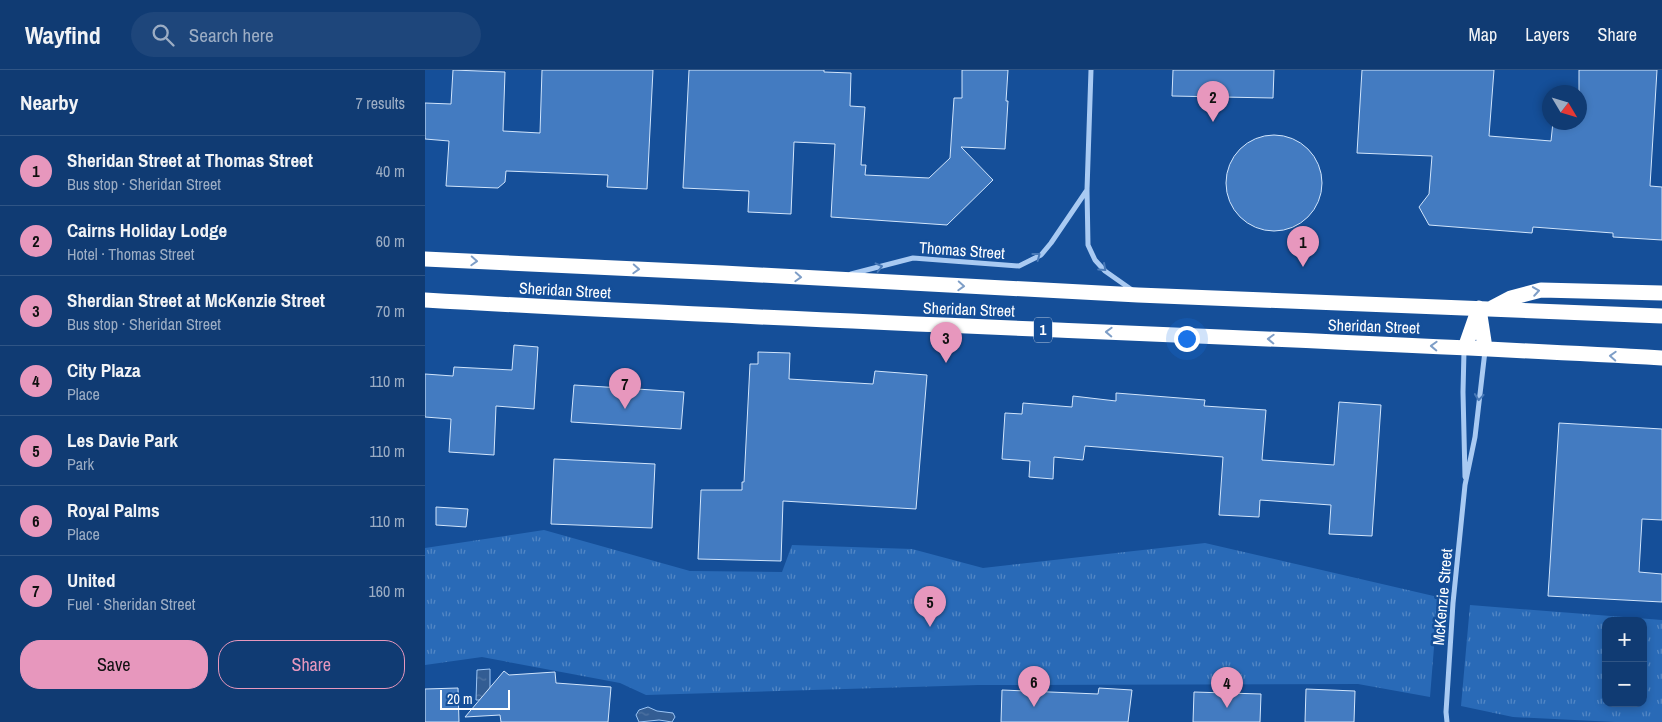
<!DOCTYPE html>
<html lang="en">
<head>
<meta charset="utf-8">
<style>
  body { margin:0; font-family:"Archivo Narrow",sans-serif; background:#1e467b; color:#f1f3f6 }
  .controls { position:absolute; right:15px; bottom:15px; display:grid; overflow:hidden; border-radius:10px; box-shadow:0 2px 8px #0003 }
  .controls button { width:45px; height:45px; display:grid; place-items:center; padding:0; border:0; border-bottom:1px solid #305585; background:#103b73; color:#f1f3f6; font:25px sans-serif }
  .compass { position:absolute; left:1117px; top:15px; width:45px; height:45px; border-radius:50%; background:#103b73; box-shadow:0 2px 8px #0003; rotate:128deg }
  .scale { position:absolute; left:15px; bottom:12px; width:70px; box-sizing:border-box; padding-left:5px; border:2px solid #fff; border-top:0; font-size:14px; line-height:18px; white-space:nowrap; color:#fff; -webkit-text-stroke:4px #154f99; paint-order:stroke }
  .you { position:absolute; left:761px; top:268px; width:18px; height:18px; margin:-12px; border:4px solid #fff; border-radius:50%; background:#1a73e8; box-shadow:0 0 0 8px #1a73e833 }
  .badge { display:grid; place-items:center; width:32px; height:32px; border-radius:50%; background:#e797bd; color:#111; font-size:16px; font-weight:700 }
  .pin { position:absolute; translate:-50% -41px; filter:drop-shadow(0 1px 2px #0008) }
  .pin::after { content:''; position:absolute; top:26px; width:18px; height:15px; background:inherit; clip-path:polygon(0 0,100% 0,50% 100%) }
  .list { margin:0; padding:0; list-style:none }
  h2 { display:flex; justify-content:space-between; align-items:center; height:65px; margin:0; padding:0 20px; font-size:21px }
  h2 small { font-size:16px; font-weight:400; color:#9cadc4 }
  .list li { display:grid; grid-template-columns:32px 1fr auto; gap:15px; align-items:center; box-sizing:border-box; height:70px; padding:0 20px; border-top:1px solid #305585 }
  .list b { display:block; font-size:19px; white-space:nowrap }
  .list p { margin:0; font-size:16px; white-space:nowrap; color:#9cadc4 }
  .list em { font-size:16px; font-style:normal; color:#9cadc4 }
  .actions { display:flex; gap:10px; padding:15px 20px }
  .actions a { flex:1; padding:11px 0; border:1px solid #e797bd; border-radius:20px; text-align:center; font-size:18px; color:#e797bd }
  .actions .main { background:#e797bd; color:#111 }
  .icon { flex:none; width:28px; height:28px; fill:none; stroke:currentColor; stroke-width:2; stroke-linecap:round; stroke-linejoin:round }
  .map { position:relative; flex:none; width:1237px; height:652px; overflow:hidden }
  header { display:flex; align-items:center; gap:30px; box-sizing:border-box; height:70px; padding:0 25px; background:#103b73; border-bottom:1px solid #305585 }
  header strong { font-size:24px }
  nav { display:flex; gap:28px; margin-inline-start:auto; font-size:18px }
  .search { width:350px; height:45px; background:#1e467b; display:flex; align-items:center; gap:12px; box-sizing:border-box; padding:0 18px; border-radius:28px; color:#9cadc4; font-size:19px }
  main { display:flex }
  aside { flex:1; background:#103b73 }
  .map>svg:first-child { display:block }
  .park { fill:url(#park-tufts); fill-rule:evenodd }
  .water { fill:url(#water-ripples); stroke:#9bc5f5 }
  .building { fill:#437bc1; stroke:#d1e5fc }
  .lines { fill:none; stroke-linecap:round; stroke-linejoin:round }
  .street { stroke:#a9caf2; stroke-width:5 }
  .highway { stroke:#fff; stroke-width:15 }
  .oneway { stroke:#497ab8 }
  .oneway2 { stroke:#7e9ec7 }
  .labels { text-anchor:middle; stroke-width:5; stroke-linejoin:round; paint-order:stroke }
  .shield { fill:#154f99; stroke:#b9cae0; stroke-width:1 }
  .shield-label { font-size:15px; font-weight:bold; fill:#fff }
  .street-label { font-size:16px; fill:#fff; stroke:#154f99 }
</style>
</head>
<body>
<header>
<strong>Wayfind</strong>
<div class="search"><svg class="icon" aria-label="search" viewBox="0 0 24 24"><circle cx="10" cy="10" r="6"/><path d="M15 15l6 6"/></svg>Search here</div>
<nav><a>Map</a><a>Layers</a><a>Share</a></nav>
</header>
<main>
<aside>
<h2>Nearby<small>7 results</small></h2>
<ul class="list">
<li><span class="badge">1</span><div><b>Sheridan Street at Thomas Street</b><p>Bus stop · Sheridan Street</p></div><em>40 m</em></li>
<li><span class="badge">2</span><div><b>Cairns Holiday Lodge</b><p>Hotel · Thomas Street</p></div><em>60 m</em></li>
<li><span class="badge">3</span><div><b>Sherdian Street at McKenzie Street</b><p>Bus stop · Sheridan Street</p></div><em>70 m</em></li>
<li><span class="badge">4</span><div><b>City Plaza</b><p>Place</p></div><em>110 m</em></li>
<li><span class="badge">5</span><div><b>Les Davie Park</b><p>Park</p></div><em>110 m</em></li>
<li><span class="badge">6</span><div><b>Royal Palms</b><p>Place</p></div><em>110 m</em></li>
<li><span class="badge">7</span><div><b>United</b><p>Fuel · Sheridan Street</p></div><em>160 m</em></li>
</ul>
<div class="actions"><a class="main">Save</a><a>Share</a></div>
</aside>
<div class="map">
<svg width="1237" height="652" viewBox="0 0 1237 652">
  <defs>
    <pattern id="park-tufts" width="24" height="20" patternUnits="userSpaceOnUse" patternTransform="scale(1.25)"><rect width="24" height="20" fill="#296ab7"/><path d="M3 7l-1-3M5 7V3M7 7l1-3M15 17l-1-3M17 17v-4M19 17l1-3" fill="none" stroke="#5488c5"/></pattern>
    <pattern id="water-ripples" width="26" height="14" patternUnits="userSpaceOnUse" patternTransform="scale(1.25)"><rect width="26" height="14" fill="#335d93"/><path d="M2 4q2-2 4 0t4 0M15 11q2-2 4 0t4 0" fill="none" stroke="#5275a3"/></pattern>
  </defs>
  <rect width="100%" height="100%" fill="#154f99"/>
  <!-- park -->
  <path class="park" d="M119 460 265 501 357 502 367 475 487 479 558 498 780 473 1013 527 1005 627 933 614 553 615 221 625 195 613 57 587 0 595V478Z
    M1045 535 1237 550V652H1190L1088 647 1036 636ZM1181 551H1218V633H1181Z"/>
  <!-- water -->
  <path class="water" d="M65 599V626L61 630H51L52 600Z
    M223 637 232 641 248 643 250 647 247 652 234 650 214 652 211 645 214 640Z"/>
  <!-- building -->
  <path class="building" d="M28 0 80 2 78 61 115 63 117 0H228L222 119 182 117 183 105 81 101 80 112 73 118 21 116 24 71 0 69V33L26 34Z
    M264 0H399V2L426 3 425 36 440 37 436 95H441L440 105 504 108 525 88 529 28H537V0H583L581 31H583L580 79 536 77 568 110 522 155 406 147 410 74 369 72 366 144 323 142 324 121 258 118Z
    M748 0H849L848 28 747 26Z
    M937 0H1069L1064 66 1126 71 1128 52H1154V0H1232L1225 116 1237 117V170L1188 167V163L1108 157 1107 163 1004 155 994 137 1004 124 1007 86 932 83Z
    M801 113a48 48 0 1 1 96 0a48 48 0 1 1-96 0Z
    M89 275 113 277 109 339 71 336 69 385 24 382 26 349 0 347V304L28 306 29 297 87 300Z
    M333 282 365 283 364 309 448 314 450 301 502 305 491 439 358 431 356 491 273 489 276 420H317V412H319L325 294H333Z
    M149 315 259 322 256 359 146 352Z
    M691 323 780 330 779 336 841 340 837 390 909 395 914 332 956 335 947 466 904 464 906 435 835 430 834 447 794 445 798 387 660 376 658 390 629 387 628 409 604 407 605 391 577 389 580 343 597 344 598 333 647 337 648 326 691 331Z
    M1134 353 1237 359V450L1217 449 1214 502 1237 504V532L1123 526Z
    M129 389 230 394 227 458 126 454Z
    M11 437 43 439 41 457 11 455Z
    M79 601 84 605 130 602 131 613 186 617 183 652H76L75 645 40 647Z
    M33 618 34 652H0V619Z
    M674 618 707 620 703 652H576L577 620 673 624Z
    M881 619 930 621 929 652H880Z
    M769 622 836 624 835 652H768Z"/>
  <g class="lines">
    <!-- street -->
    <path class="street" d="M666 0 662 120 663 175 670 190 680 201 707 220
      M426 204 488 188 594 196 616 185 626 173 662 120
      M1039 281 1038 322 1040 407
      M1022 652 1021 642 1028 533 1040 415 1050 367 1060 281"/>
    <!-- highway -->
    <path class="highway" d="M0 189 298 203 713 225 1237 246
      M0 230C412 254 825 265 1237 288
      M1067 238 1086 228 1116 220 1237 223
      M1054 239 1060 278
      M1040 278 1054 238"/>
  </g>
  <!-- one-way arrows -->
  <defs><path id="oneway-chevron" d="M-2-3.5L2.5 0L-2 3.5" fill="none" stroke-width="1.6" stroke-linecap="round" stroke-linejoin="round" transform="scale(1.25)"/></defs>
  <g class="oneway">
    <use href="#oneway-chevron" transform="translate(612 186) rotate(-37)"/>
    <use href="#oneway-chevron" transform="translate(454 197) rotate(-14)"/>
    <use href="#oneway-chevron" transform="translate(678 198) rotate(42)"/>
    <use href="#oneway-chevron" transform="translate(1054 327) rotate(95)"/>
  </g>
  <g class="oneway2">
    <use href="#oneway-chevron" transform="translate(49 191) rotate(3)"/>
    <use href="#oneway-chevron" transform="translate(211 199) rotate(3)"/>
    <use href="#oneway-chevron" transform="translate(373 207) rotate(3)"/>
    <use href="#oneway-chevron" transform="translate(536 216) rotate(3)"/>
    <use href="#oneway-chevron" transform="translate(1111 221) rotate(-9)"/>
    <use href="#oneway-chevron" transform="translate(684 262) rotate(-178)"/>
    <use href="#oneway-chevron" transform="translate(846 269) rotate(-178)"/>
    <use href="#oneway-chevron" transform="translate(1009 276) rotate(-178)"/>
    <use href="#oneway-chevron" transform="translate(1188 286) rotate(-177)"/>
  </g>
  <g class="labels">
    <!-- shield labels -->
    <rect class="shield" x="609" y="247.5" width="18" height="25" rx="4"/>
    <g class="shield-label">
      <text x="618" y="265">1</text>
    </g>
    <!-- street labels -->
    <g class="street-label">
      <text transform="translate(537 180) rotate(4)" y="6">Thomas Street</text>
      <text transform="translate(140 220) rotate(3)" y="6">Sheridan Street</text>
      <text transform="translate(544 239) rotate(2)" y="6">Sheridan Street</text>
      <text transform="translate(949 256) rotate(2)" y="6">Sheridan Street</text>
      <text transform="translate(1017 527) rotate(-85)" y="6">McKenzie Street</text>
    </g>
  </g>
</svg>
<div class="controls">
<button>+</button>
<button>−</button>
</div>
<svg class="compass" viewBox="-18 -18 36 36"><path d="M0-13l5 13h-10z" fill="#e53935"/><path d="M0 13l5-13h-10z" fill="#9cadc4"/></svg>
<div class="scale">20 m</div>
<div class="you"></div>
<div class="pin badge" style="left:878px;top:197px">1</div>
<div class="pin badge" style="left:788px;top:52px">2</div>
<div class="pin badge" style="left:521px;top:293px">3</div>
<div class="pin badge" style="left:802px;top:638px">4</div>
<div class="pin badge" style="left:505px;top:557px">5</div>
<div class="pin badge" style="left:609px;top:637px">6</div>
<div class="pin badge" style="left:200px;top:339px">7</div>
</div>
</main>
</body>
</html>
